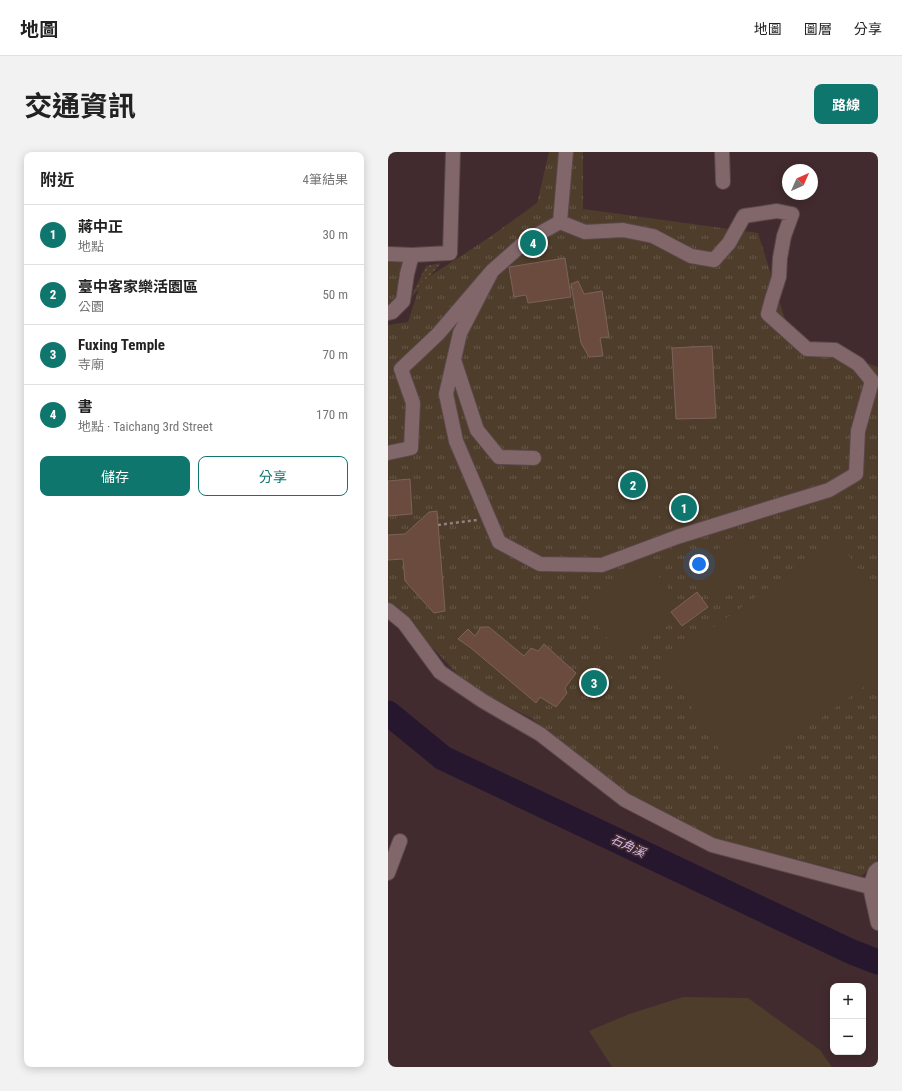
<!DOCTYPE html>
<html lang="zh-TW">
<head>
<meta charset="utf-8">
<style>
  body { margin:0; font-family:"Roboto Condensed","Noto Sans TC",sans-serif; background:#f2f2f2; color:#222 }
  .controls { position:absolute; right:12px; bottom:12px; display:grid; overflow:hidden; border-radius:8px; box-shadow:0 2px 10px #0003 }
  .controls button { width:36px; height:36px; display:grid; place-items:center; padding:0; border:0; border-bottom:1px solid #e0e0e0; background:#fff; color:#222; font:20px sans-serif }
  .compass { position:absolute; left:394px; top:12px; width:36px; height:36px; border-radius:50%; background:#fff; box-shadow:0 2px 10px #0003; rotate:45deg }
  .you { position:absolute; left:311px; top:412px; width:14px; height:14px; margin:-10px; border:3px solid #fff; border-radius:50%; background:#1a73e8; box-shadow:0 0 0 6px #1a73e833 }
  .badge { display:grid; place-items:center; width:26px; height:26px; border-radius:50%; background:#0f766e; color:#fff; font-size:13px; font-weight:700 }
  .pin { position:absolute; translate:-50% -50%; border:2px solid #fff; box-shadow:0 1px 4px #0006 }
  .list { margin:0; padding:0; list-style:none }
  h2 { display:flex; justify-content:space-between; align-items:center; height:52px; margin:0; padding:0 16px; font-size:17px }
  h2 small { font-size:13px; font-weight:400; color:#767676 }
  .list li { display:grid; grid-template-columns:26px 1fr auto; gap:12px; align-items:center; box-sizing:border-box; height:60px; padding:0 16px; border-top:1px solid #e0e0e0 }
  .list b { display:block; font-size:15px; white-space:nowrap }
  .list p { margin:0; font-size:13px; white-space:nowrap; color:#767676 }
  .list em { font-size:13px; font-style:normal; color:#767676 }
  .actions { display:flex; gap:8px; padding:12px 16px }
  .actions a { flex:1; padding:9px 0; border:1px solid #0f766e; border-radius:8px; text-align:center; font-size:14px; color:#0f766e }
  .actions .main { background:#0f766e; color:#fff }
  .map { position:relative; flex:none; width:490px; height:915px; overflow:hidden; border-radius:8px }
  header { display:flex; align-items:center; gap:24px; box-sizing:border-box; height:56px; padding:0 20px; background:#fff; border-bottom:1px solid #e0e0e0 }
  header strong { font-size:19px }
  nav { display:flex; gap:22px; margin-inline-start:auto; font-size:14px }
  .intro { display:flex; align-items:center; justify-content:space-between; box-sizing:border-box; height:96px; padding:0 24px }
  h1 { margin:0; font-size:28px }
  .button { padding:10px 18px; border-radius:8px; background:#0f766e; color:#fff; font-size:14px; font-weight:700 }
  main { display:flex; gap:24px; padding:0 24px }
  aside { flex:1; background:#fff; border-radius:8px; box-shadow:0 2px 10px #0003 }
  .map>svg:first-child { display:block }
  .grass { fill:url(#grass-dots) }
  .park { fill:url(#park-tufts) }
  .pitch { fill:#4e3d2b }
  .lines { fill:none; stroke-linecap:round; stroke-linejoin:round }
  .river { stroke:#26172f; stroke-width:25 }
  .building { fill:#6c4b3f; stroke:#7b625a }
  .minor-casing { stroke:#5a4749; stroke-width:16 }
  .path { stroke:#927f81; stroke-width:2.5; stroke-dasharray:3 3; stroke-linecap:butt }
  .minor { stroke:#81676a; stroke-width:14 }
  .labels { text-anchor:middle; stroke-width:3.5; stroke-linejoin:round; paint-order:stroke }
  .water-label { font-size:12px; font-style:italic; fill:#d9baee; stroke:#422b2e }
</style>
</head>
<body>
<header>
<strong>地圖</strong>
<nav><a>地圖</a><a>圖層</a><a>分享</a></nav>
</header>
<div class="intro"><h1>交通資訊</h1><a class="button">路線</a></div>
<main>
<aside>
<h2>附近<small>4筆結果</small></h2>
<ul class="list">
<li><span class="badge">1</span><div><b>蔣中正</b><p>地點</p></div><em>30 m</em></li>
<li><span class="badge">2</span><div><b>臺中客家樂活園區</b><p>公園</p></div><em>50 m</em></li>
<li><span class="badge">3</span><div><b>Fuxing Temple</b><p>寺廟</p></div><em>70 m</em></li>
<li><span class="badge">4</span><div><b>書</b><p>地點 · Taichang 3rd Street</p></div><em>170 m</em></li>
</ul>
<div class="actions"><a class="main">儲存</a><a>分享</a></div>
</aside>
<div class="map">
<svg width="490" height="915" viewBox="0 0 490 915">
  <defs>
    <pattern id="grass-dots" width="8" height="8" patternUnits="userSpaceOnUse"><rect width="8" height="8" fill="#4e3d2b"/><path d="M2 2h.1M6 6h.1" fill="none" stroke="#685849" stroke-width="1.8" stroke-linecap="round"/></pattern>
    <pattern id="park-tufts" width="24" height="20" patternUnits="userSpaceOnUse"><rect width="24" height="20" fill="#4e3d2b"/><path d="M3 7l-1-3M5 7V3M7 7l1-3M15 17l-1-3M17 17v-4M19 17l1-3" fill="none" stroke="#685849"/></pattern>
  </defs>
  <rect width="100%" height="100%" fill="#422b2e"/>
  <!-- grass -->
  <path class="grass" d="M53 111 22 147 38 114Z"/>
  <!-- park -->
  <path class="park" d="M161 0H195V57L370 81 403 186 490 215V708L474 724 325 686 263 657 228 633 143 566 80 533 17 467 0 452V173L20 170 33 130 102 85 149 51Z
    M0 102 24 103 15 149 0 161Z"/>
  <!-- pitch -->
  <path class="pitch" d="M352 380 376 411 324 450 301 419Z
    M448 387 490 442V525L350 625 275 512Z
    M258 408 298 460 234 507 195 453Z
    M295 845 360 846 432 898 444 915H224L201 879 241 862Z"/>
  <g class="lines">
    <!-- river -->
    <path class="river" d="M0 561 55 606 464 800 490 810"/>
  </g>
  <!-- building -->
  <path class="building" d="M177 106 183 145 140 151 138 143 126 145 121 115Z
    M190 129 196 142 214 139 221 185 212 186 215 204 201 205 193 191 183 132Z
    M324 194 328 266 288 267 284 196Z
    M22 327 24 362 0 364V329Z
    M49 359 57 459 46 461 17 429 15 407 0 408V383L17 382 41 360Z
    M309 440 320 455 294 474 283 460Z
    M93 475H101L136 504 143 496 150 499 156 492 188 521 177 536 179 541 168 555 152 545 148 551 83 496 70 487 80 477 87 484Z"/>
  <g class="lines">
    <!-- minor casing -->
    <g class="minor-casing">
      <path id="minor" d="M334 0 335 30
        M0 102 24 103 62 101 65 0
        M104 119 72 181 58 242 68 289 111 390 152 412 214 413 289 385 382 356 441 338 468 322 470 279 484 229 470 212 447 198 419 197 380 162 384 147 391 125 392 106 396 84 404 62 389 59 356 64 341 91 326 108 303 104 265 84 235 78 197 80 172 70
        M0 161 4 160 15 149 19 122 24 103
        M66 208 89 278 111 305 146 306
        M0 301 23 296 25 251 13 217 50 182 104 119 138 89 172 70 178 0
        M0 458 16 471 52 520 95 549 152 582 237 648 324 693 482 735 490 741
        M490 717 487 720 482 735 490 771
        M0 721 12 689"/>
    </g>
    <!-- path -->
    <path class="path" d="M50 373 89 368"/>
    <!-- minor -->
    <use href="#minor" class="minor"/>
  </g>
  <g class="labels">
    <!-- water labels -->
    <g class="water-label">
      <text transform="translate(240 694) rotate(25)" y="4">石角溪</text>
    </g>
  </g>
</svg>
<div class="controls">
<button>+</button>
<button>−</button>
</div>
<svg class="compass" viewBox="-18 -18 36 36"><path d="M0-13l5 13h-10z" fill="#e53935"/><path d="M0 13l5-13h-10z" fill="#767676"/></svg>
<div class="you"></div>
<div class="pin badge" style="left:296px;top:356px">1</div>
<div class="pin badge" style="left:245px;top:333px">2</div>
<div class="pin badge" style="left:206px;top:531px">3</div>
<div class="pin badge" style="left:145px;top:91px">4</div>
</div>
</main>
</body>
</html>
